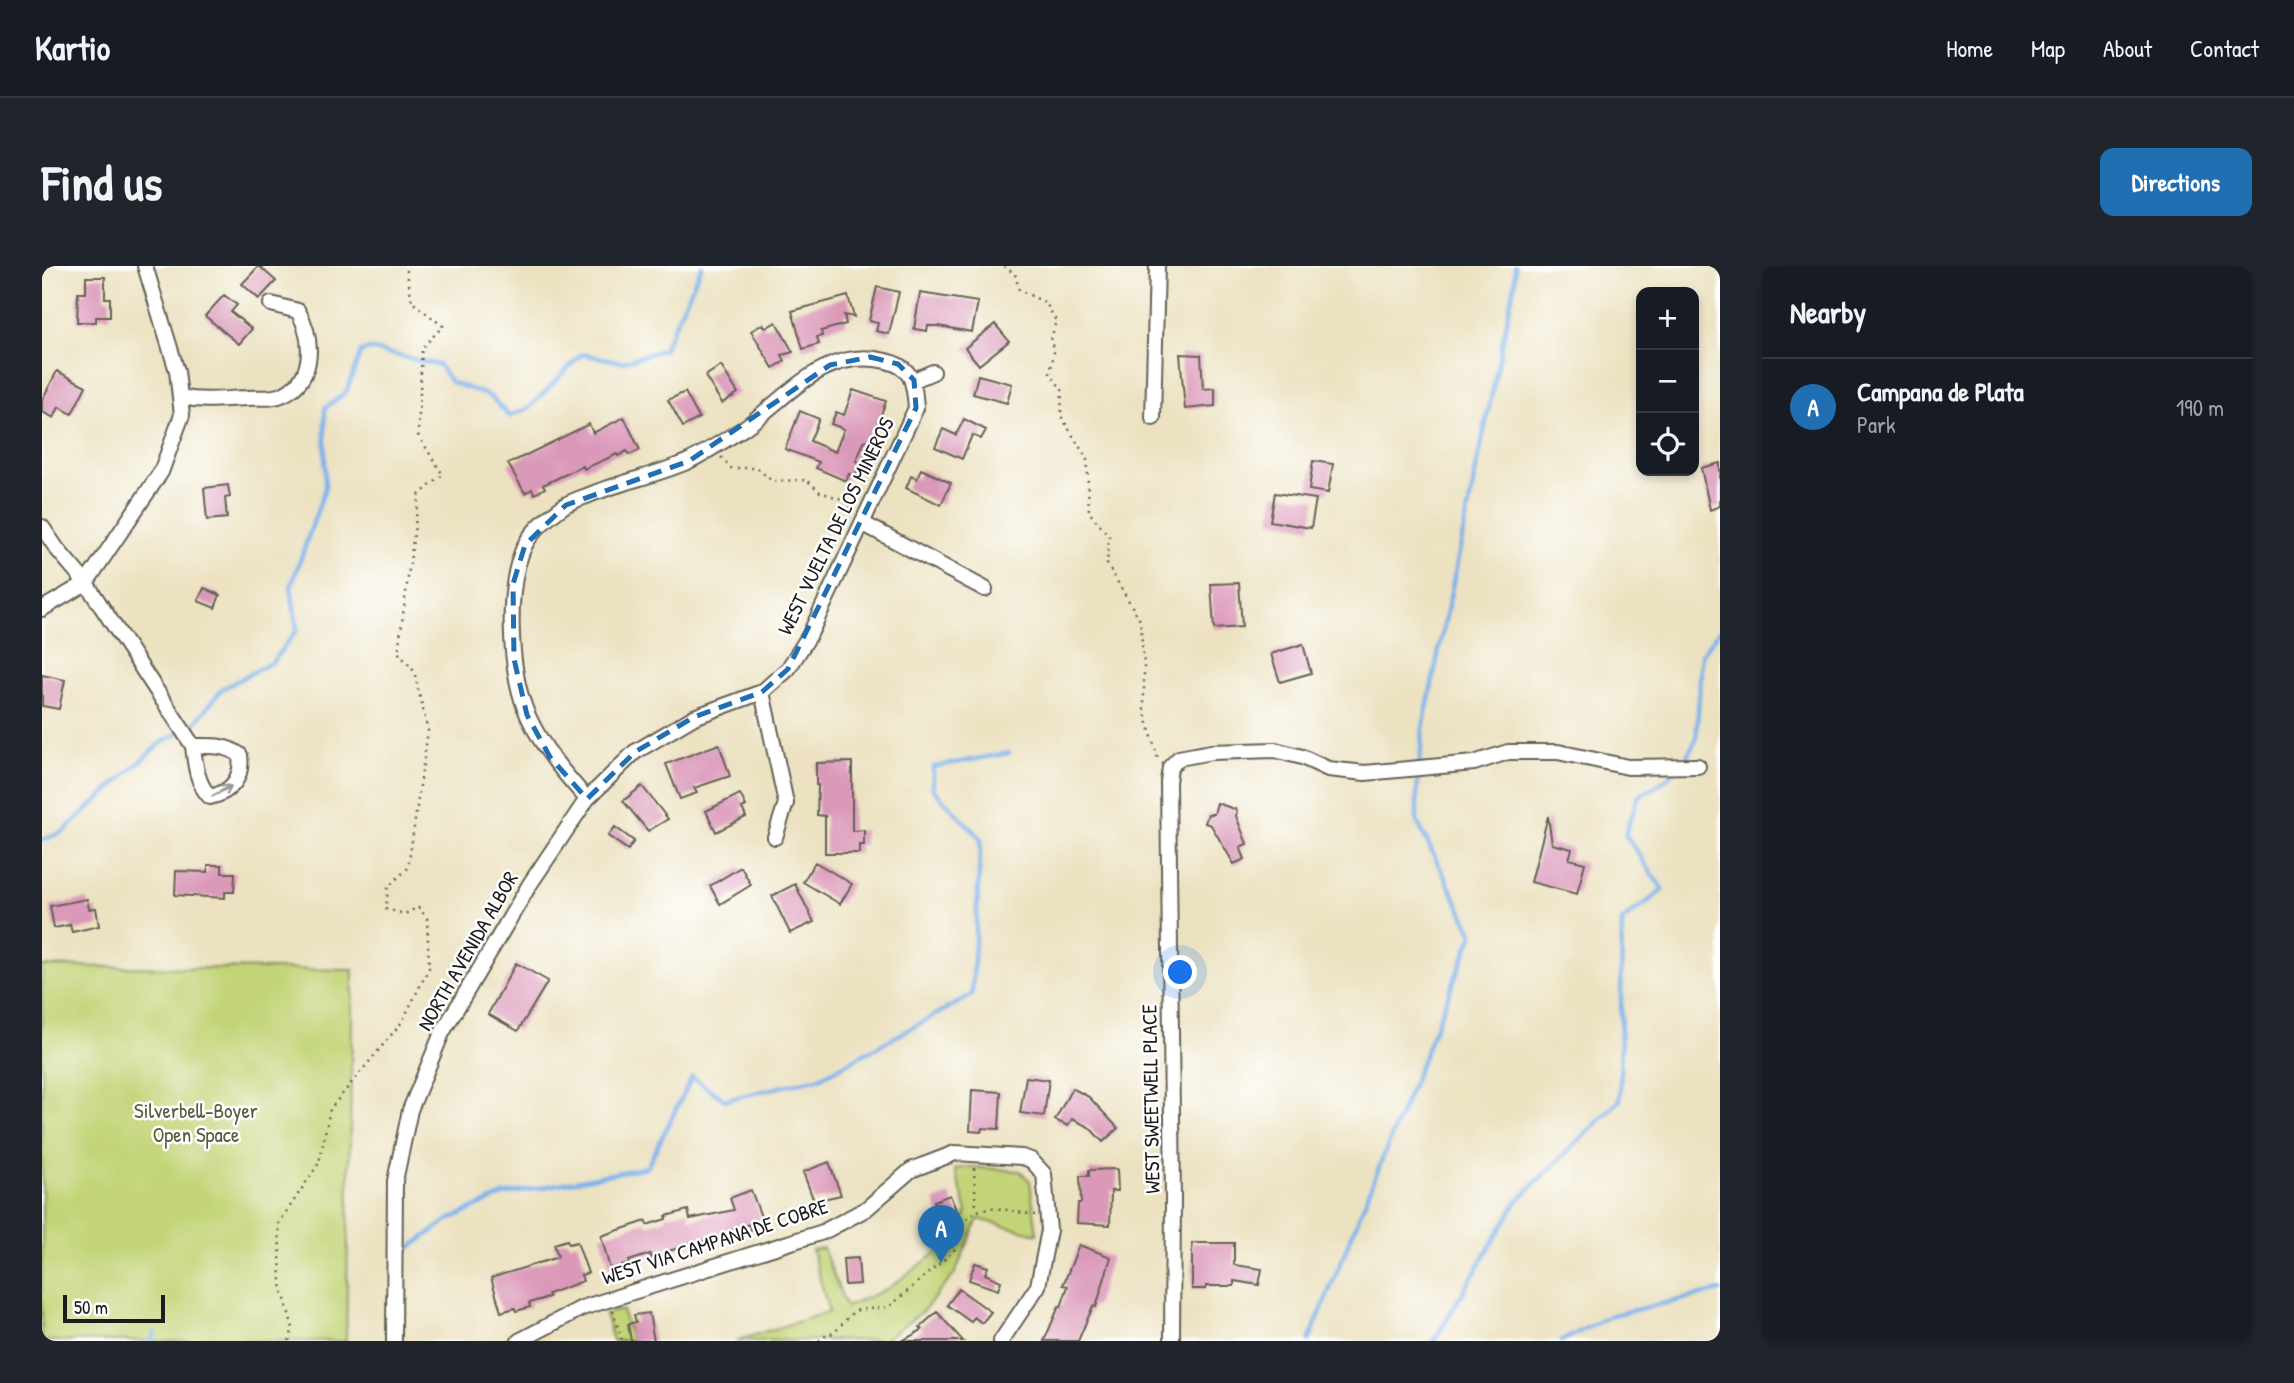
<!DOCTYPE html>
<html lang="en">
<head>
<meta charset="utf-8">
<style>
  body { margin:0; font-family:"Patrick Hand",sans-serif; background:#20242c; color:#f1f3f6 }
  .controls { position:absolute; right:21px; top:21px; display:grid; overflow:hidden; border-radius:14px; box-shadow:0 4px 10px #0003 }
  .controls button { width:63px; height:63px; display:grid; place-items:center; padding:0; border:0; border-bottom:2px solid #363941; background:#171b24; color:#f1f3f6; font:35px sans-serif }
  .scale { position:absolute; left:21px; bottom:18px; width:102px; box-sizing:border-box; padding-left:7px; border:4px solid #1c1c1c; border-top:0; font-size:19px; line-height:24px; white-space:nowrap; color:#1c1c1c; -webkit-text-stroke:5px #fff; paint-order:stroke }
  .you { position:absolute; left:1139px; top:707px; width:24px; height:24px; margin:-18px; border:5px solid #fff; border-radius:50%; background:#1a73e8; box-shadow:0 0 0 10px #1a73e833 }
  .badge { display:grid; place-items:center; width:46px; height:46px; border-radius:50%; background:#1f6fb2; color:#fff; font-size:23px; font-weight:700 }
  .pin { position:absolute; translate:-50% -58px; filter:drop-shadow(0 2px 4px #0008) }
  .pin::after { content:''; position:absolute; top:37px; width:24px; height:21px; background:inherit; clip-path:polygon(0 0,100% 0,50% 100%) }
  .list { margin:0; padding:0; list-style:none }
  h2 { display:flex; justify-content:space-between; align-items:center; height:91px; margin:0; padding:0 28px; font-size:30px }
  h2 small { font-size:23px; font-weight:400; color:#9ea1a6 }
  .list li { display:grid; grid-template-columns:46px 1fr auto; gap:21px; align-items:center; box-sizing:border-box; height:98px; padding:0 28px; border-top:2px solid #363941 }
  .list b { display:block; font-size:26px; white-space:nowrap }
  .list p { margin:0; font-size:23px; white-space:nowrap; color:#9ea1a6 }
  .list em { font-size:23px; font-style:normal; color:#9ea1a6 }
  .icon { flex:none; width:38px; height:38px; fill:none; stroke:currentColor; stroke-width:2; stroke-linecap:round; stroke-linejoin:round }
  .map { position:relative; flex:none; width:1678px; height:1075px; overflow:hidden; border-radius:14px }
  header { display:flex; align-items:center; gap:42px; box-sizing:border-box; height:98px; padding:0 35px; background:#171b24; border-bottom:2px solid #363941 }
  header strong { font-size:33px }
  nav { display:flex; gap:38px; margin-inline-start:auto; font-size:24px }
  .intro { display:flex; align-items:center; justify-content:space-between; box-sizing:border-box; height:168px; padding:0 42px }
  h1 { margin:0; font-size:49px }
  .button { padding:18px 32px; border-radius:14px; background:#1f6fb2; color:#fff; font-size:24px; font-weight:700 }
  main { display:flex; gap:42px; padding:0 42px }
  aside { flex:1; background:#171b24; border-radius:14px; box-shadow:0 4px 10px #0003 }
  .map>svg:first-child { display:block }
  .green { fill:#c2d477; stroke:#6f784a; stroke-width:2 }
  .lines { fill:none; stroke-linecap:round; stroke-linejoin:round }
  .stream { stroke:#7bb1e9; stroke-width:4.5 }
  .building { fill:#db99b9 }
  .minor-casing { stroke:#656156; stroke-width:18 }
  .path { stroke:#656156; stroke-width:2.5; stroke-dasharray:2 5; stroke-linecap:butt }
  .minor { stroke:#fff; stroke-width:14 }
  .oneway { stroke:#999 }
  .marked { fill:none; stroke:#1f6fb2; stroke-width:5; stroke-dasharray:14 9; stroke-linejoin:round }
  .labels { text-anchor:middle; stroke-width:5; stroke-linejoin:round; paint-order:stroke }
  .street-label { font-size:21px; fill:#1c1c1c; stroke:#fff }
  .park-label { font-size:21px; fill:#565c3c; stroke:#fff }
</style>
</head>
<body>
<header>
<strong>Kartio</strong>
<nav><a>Home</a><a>Map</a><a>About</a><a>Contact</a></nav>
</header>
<div class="intro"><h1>Find us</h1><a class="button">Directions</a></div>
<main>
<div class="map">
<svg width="1678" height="1075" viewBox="0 0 1678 1075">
  <rect width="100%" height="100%" fill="#fff"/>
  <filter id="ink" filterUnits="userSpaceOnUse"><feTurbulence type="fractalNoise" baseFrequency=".0143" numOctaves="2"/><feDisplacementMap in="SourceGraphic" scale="14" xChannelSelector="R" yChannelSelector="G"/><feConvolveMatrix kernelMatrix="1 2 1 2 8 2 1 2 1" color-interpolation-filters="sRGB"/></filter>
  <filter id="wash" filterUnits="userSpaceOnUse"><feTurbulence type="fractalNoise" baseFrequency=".00686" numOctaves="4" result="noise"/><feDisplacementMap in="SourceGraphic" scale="28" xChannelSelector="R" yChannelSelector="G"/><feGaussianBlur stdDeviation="1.57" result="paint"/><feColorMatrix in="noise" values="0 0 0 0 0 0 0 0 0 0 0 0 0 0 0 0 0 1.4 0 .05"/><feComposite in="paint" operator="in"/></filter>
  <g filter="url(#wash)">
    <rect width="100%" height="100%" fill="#ece2c1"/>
    <!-- green -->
    <path class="green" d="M0 700 311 704 304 1075H0Z
      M928 901 978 905 988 915 995 968 936 953 912 1009 880 1046 841 1074 693 1075 787 1046 770 984 781 982 804 1041 845 1023 905 979 925 946 913 903Z
      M580 1044 590 1075H571L563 1048Z"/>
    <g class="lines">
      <!-- stream -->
      <path class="stream" d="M1641 497 1654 474 1660 388 1678 364
        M0 574 21 566 116 479 154 456 180 423 230 396 255 364 249 321 283 222V142L304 126 319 86 327 83 397 99 409 116 448 130 467 150 487 142 540 88 580 96 621 84 660 0
        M365 984 406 954 461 929 605 901 650 811 683 834 780 811 930 729 939 573 891 523V501L967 487
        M109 1075 113 1067
        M1267 1075 1431 668 1375 555V527L1381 462 1473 15V0
        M1392 1075 1475 935 1578 834 1580 655 1621 624 1583 568 1596 531 1621 516 1632 505
        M1519 1075 1570 1049 1678 1025"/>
    </g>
    <g id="blocks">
      <!-- building -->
      <path class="building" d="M217 0 234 15 217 33 200 18Z
        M44 11H63V32H68V51H54V56H35L36 27H44Z
        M835 21 857 26 847 68 834 65 836 57 827 55Z
        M878 27 936 36 930 66 896 60H886L885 65 872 63Z
        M182 29 195 39 189 46 210 63 197 78 163 50Z
        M806 30 812 51 802 49 804 58 779 65 780 70 775 71 777 78 761 83 750 45Z
        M734 56 751 86 740 89 743 95 731 102 709 65 721 58 724 62Z
        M953 58 967 75 937 99 923 82Z
        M1138 88 1159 89 1161 123 1173 122V140L1143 143Z
        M679 100 696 127 680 137 663 110Z
        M15 105 44 120 30 148 17 141 12 152 0 146V134Z
        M936 109 970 118 965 137 931 128Z
        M811 124 844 135 829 176 823 174 814 195 819 197 813 210 807 208 804 215 774 202 777 196 743 183 758 145 777 153 768 175 793 186 802 163 789 158 794 146 802 149Z
        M643 126 657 152 641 161 626 134Z
        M582 151 598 184 587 189 585 185 576 190 575 188 542 203 541 200 501 219 503 222 493 228 490 223 483 227 466 198 547 158 551 167Z
        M922 153 944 164 939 173 930 169 920 193 893 181 901 163 914 169Z
        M1271 195 1291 198 1286 227 1267 224Z
        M1678 197V240L1668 244 1659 202Z
        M879 203 909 217 899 239 864 222 869 210 875 213Z
        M186 219 188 231 183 232 185 252 165 254 162 222Z
        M1233 227 1274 233 1269 262 1228 255Z
        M1197 317 1200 361 1172 363 1169 318Z
        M162 322 178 329 173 342 156 335Z
        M1261 378 1269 407 1238 416 1229 388Z
        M0 409 23 414 17 443 0 440Z
        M677 478 688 510 652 522 655 527 638 533 624 498Z
        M810 496V565L822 564V579H817V587H783V550L775 549 776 519H774V497Z
        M600 520 626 553 606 565 581 535Z
        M698 528 704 540 700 542 704 551 674 566 664 545Z
        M1175 537 1195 544 1194 550 1205 578 1198 581 1203 593 1192 598 1169 559 1163 557 1166 548H1172Z
        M1506 550 1510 578 1530 583 1527 593 1543 597 1535 628 1489 616Z
        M573 561 592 575 586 584 566 570Z
        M773 596 810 618 798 638 761 616Z
        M166 599H180V607H193L192 626H183V632L133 629 134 605 166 606Z
        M699 601 709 619 678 638 668 620Z
        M753 618 772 656 748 667 730 630Z
        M45 633 47 643 54 642 57 660 30 666 28 659 12 662 8 640Z
        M474 697 506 715 476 765 446 748Z
        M984 811 1007 814 1002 850 978 847Z
        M1030 822 1047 831 1076 862 1061 876 1047 861 1030 853 1026 860 1013 854Z
        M930 824 959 826 957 863 940 862 939 866 928 865Z
        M787 896 799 929 772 935 761 906Z
        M1075 903 1076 925H1069L1068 959 1035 957 1036 937H1039L1038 910H1047V904Z
        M709 924 722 959 709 964 707 958 687 966V968L623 986 624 989 610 993 608 988 587 995 588 998 568 1003 559 970 604 955 605 959 624 953V950L646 944 648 953 692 944 688 932Z
        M908 929 917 951 901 958 892 935Z
        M525 974 527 978 535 976 546 1007 539 1009 541 1015 506 1028 507 1031 487 1037 488 1041 474 1045 473 1042 459 1046 449 1012 516 991 512 978Z
        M1150 977H1192V999L1220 1003 1217 1019 1192 1015V1020H1164V1023H1150Z
        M1037 979 1069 991 1054 1041 1051 1040 1036 1075H1002L1017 1040 1019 1041 1026 1020 1021 1019Z
        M816 992 818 1018 803 1019 801 993Z
        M933 997 946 1001 943 1008 959 1015 956 1024 927 1014Z
        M917 1023 949 1046 940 1057 932 1051 929 1056 905 1039Z
        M895 1046 921 1075H860L880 1064 878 1061Z
        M607 1047 612 1075H589L586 1058 594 1056 592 1049Z"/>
    </g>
  </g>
  <g filter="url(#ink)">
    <use href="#blocks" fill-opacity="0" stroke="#656156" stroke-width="2"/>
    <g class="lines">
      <!-- minor casing -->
      <g class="minor-casing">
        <path id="minor" d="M872 114 891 106
          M138 131C163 136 180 133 204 132 217 131 230 134 242 128 274 112 271 72 256 45L229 38
          M1111 152 1115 0
          M820 257 943 323
          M0 261 15 283 44 317 151 480C153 498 155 518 168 531 190 526 201 511 198 489 183 478 168 480 151 480
          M0 343 44 317 119 206 140 149 135 105 103 0
          M720 426 744 537 733 571
          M352 1075 353 915 368 844 400 767 488 618 545 533 593 486 652 451 720 426 746 403 767 370 874 142C872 117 871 101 844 95 783 80 746 131 702 162 685 173 665 186 647 195 615 209 579 216 547 229 539 232 530 235 523 239 509 249 489 265 482 281 463 324 467 409 487 452 502 484 521 506 545 533
          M477 1075 540 1042 781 966 824 943 869 904 913 887 980 891 989 894 1002 908 1007 964 996 1020 959 1075
          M1130 1075 1131 932 1126 516 1128 501 1137 492 1169 486 1233 484 1260 491 1286 503 1323 507 1432 497 1466 486H1516L1586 501 1656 500"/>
      </g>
      <!-- path -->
      <path class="path" d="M962 0 973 8 977 24 1004 37 1014 55 1009 73 1012 87 1008 107 1020 124 1019 150 1045 193 1047 246 1067 270 1065 298 1098 354 1102 399V443L1116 493
        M679 191 689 202H715L730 215 765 214 778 226 803 234 812 246
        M932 902 934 944
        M571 1045 580 1075
        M247 1075 251 1062 239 1019 237 957 277 897 288 843 360 756 387 702 385 652 376 641 363 648 344 643 346 621 366 602 386 465 372 405 356 386 377 229 401 209 376 169 380 82 401 60 370 36 364 0
        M777 1075 781 1071 793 1066 809 1048 816 1044 847 1041 912 985 921 956 934 945 954 942 993 949"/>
      <!-- minor -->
      <use href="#minor" class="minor"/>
    </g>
    <!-- one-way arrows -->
    <defs><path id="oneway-shaft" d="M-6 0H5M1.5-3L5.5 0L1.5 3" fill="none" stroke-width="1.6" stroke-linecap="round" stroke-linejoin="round" transform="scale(1.75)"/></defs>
    <use class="oneway" href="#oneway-shaft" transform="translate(180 525) rotate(-29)"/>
  </g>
  <!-- marked area -->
  <path class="marked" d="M828 91 856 98 872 114 874 142 746 403 720 426 652 451 593 486 545 533 508 491 485 449 472 393 471 318 483 279 524 239 647 195 788 99Z"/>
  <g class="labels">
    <!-- street labels -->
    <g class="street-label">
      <text transform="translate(794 260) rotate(-64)" y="7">WEST VUELTA DE LOS MINEROS</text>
      <text transform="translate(426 685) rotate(-60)" y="7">NORTH AVENIDA ALBOR</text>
      <text transform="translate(1109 833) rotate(-91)" y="7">WEST SWEETWELL PLACE</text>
      <text transform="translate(673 976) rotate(-18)" y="7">WEST VIA CAMPANA DE COBRE</text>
    </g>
    <!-- park labels -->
    <g class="park-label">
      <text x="154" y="852">Silverbell-Boyer<tspan x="154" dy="24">Open Space</tspan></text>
    </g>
  </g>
</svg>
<div class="controls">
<button>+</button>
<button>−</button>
<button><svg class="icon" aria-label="locate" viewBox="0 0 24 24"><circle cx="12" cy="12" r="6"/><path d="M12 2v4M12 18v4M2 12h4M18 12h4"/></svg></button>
</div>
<div class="scale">50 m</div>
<div class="you"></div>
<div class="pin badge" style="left:899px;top:997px">A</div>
</div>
<aside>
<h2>Nearby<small></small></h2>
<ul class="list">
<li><span class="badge">A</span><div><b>Campana de Plata</b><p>Park</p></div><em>190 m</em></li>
</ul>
</aside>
</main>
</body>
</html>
